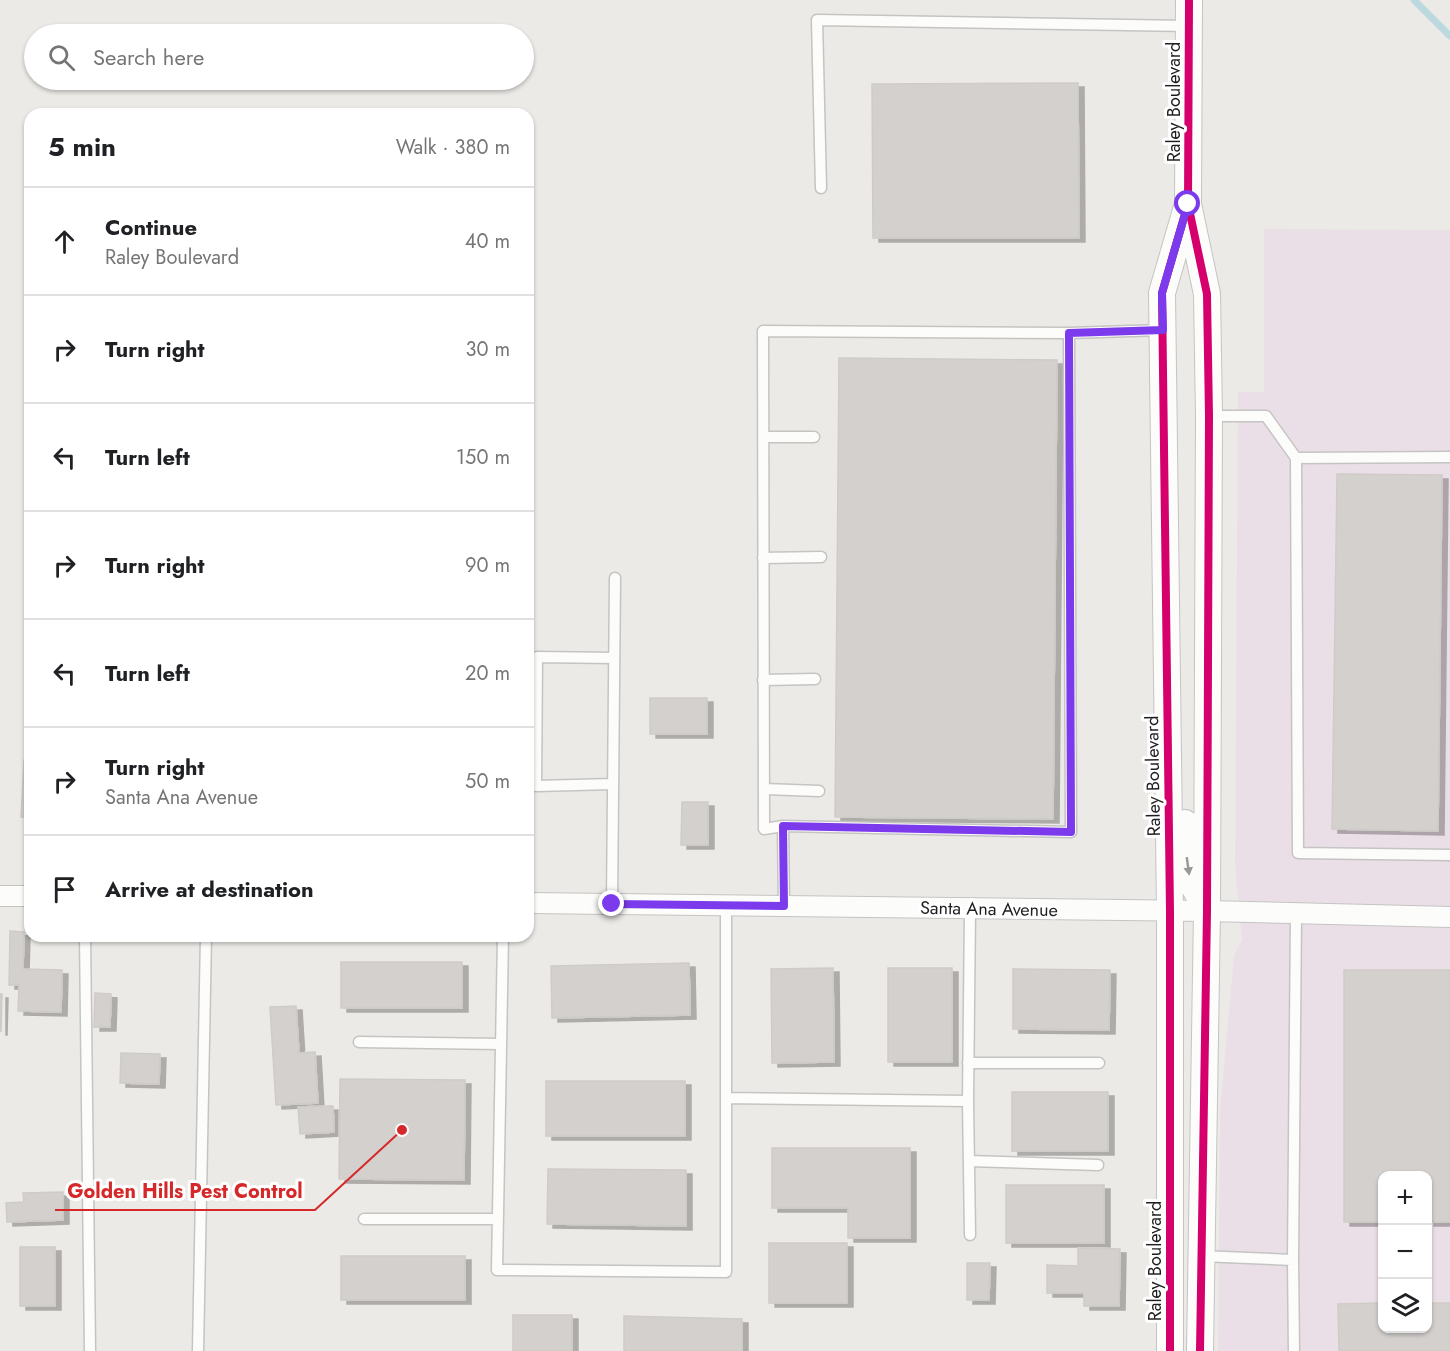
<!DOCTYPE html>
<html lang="en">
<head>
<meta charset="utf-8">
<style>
  body { margin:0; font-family:Jost,sans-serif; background:#f2f2f2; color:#202124 }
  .controls { position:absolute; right:18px; bottom:18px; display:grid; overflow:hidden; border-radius:12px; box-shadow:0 2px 4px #0004 }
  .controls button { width:54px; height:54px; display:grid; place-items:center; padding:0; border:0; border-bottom:2px solid #e0e0e0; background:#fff; color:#202124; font:30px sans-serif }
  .stop { position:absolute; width:18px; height:18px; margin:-14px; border:4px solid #7c3aed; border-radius:50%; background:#fff }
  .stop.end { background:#7c3aed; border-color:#fff; box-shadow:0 2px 6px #0008 }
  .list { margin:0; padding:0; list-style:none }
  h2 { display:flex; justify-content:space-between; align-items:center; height:78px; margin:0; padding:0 24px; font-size:26px }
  h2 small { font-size:20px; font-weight:400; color:#757577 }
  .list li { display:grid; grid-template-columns:39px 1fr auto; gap:18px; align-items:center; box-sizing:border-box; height:108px; padding:0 24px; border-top:2px solid #e0e0e0 }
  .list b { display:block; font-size:22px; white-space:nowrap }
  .list p { margin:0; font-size:20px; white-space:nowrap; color:#757577 }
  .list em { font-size:20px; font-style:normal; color:#757577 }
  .icon { flex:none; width:33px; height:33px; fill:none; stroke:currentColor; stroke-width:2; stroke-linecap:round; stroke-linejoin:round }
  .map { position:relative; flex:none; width:1450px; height:1351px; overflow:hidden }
  .search { position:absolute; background:#fff; box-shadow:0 2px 4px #0004; left:24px; top:24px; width:510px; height:66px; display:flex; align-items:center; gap:15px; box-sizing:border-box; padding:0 21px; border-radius:33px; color:#757577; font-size:22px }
  .panel { position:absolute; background:#fff; box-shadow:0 2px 4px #0004; left:24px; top:108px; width:510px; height:834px; border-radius:18px }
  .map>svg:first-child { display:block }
  .industrial { fill:#eadfe6; fill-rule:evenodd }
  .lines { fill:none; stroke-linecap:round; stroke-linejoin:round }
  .stream { stroke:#bbd9df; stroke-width:7 }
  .building { fill:#d3d0ce; stroke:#cfccc8; stroke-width:1.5; filter:url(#shadow) }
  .service-casing { stroke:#c5c4c3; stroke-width:13 }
  .minor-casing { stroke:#c5c4c3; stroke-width:22 }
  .tertiary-casing { stroke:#c5c4c3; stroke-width:28 }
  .service { stroke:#fcfcfb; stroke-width:10 }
  .minor { stroke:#fcfcfb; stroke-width:20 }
  .tertiary { stroke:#fcfcfb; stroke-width:26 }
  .cycleway-casing { stroke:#fff; stroke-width:11 }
  .cycleway { stroke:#d6006c; stroke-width:8 }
  .oneway { fill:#989898 }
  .route { stroke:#7c3aed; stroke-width:8 }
  .labels { text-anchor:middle; stroke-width:6; stroke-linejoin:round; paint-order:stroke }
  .street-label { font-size:18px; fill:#1e1e1e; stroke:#fff }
  .leader { fill:none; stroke:#d62828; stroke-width:2 }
  .callout-dot { fill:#d62828; stroke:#fff; stroke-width:2 }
  .callout-label { font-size:20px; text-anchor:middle; font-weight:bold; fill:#d62828; stroke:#fff; stroke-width:6; stroke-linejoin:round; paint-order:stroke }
</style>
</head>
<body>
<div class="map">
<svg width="1450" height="1351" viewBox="0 0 1450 1351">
  <defs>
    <filter id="shadow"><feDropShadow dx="6" dy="4" stdDeviation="0" flood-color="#0004"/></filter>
  </defs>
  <rect width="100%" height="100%" fill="#eceae7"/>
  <!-- industrial -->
  <path class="industrial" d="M1264 229 1450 230V1351H1218L1220 1111 1234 955 1242 940 1235 865 1238 392H1264ZM1382 1176H1428V1328H1382Z"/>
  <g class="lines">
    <!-- stream -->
    <path class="stream" d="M1414 0 1450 36"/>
  </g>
  <!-- building -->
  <path class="building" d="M1078 83 1079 238H873L872 84Z
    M839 358 1057 360 1053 819 835 817Z
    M1337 474 1442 475 1438 831 1332 829Z
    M650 698H707V734H650Z
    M24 760H30V818L21 817Z
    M682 802H708V845H681Z
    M10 931 24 932 23 969 62 970 61 1012 18 1011 19 985H9Z
    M341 962H462V1008H341Z
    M689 963 690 1015 552 1018 551 966Z
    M833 968 834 1062 772 1063 771 969Z
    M888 968H952V1062H888Z
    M1013 969 1110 970 1109 1030 1013 1029Z
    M1344 970H1450V1222H1428V1176H1382V1222H1344Z
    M95 993 111 994 110 1027H94Z
    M0 994H2L1 1031H0Z
    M296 1006 299 1053 315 1052 318 1103 276 1105 270 1007Z
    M121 1053 160 1054 159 1084 120 1083Z
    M340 1079 465 1080 464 1180 339 1179Z
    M546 1081H685V1136H546Z
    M1012 1092H1108V1151H1012Z
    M333 1106 334 1132 300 1134 298 1107Z
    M772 1148H910V1238H848V1208H772Z
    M548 1169 686 1170V1226L547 1224Z
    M1006 1185H1104V1243H1006Z
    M63 1192V1220L7 1222 6 1203 24 1202 23 1193Z
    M769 1243H847V1303H769Z
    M20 1247H55V1306H20Z
    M1078 1248 1120 1249 1119 1306H1084V1293H1047V1265L1078 1266Z
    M341 1256H465V1300H341Z
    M967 1263H990L989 1300H967Z
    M1382 1303V1328H1428V1303H1450V1351H1339L1338 1304Z
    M513 1315H572V1351H513Z
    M624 1316 742 1319V1351H624Z"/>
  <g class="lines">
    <!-- service casing -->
    <g class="service-casing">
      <path id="service" d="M821 188 817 20 1189 26
        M1209 416H1266L1296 458 1450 457
        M763 437H814
        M1296 458 1298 853 1450 855
        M763 558 821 557
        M763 680 815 679
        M613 784 536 786 537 657 614 658
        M764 789 819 791
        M783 826 764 829 763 331 1069 333
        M612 904 615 578
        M784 907 783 826 1071 832 1069 333 1162 330
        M85 936 90 1351
        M503 936 497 1270 726 1272V906
        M359 1042 501 1044
        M968 1063H1099
        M726 1098 968 1101 970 1235
        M968 1101 970 909
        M969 1161 1098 1165
        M364 1219H498
        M1201 1256 1293 1260 1294 1351
        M1293 1260 1296 913
        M198 1351 206 936"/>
    </g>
    <!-- minor casing -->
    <g class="minor-casing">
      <path id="minor" d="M0 896H30
        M528 903 1207 911 1450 917"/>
    </g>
    <!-- tertiary casing -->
    <g class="tertiary-casing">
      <path id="tertiary" d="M1189 0 1188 204 1207 294 1209 416 1207 911 1200 1351
        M1185 823 1190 879 1204 905
        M1170 1351V911L1162 293 1187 207"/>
    </g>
    <!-- service -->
    <use href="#service" class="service"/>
    <!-- minor -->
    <use href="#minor" class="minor"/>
    <!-- tertiary -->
    <use href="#tertiary" class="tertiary"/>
    <!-- cycleway casing -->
    <g class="cycleway-casing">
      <path id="cycleway" d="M1189 0 1188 204 1207 294 1209 416 1207 911 1200 1351
        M1170 1351V911L1162 293 1187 207"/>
    </g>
    <!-- cycleway -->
    <use href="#cycleway" class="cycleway"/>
  </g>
  <!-- one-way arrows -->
  <defs><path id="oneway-solid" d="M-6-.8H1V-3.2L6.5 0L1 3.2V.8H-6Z" transform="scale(1.5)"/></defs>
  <use class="oneway" href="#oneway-solid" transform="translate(1188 866) rotate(82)"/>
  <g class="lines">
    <!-- route -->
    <path class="route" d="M612 904 784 906 783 826 1071 832 1069 333 1163 330 1162 293 1188 204"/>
  </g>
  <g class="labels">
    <!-- street labels -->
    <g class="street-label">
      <text transform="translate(1174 102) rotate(-90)" y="6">Raley Boulevard</text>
      <text transform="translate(1153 776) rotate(-91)" y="6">Raley Boulevard</text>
      <text transform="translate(989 909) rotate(1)" y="6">Santa Ana Avenue</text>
      <text transform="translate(1155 1261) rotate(-90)" y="6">Raley Boulevard</text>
    </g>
  </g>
  <!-- callouts -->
  <path class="leader" d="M402 1130L315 1210H55"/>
  <circle class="callout-dot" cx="402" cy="1130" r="6"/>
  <g class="callout-label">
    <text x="185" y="1198">Golden Hills Pest Control</text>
  </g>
</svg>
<div class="controls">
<button>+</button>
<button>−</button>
<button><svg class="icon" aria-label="layers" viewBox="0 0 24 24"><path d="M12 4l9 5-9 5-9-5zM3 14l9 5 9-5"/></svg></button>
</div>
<div class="stop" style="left:1188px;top:204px"></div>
<div class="stop end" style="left:612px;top:904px"></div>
<div class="search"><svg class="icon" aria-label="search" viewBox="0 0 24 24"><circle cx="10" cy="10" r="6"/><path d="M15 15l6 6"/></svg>Search here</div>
<section class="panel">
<h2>5 min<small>Walk · 380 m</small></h2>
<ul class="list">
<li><svg class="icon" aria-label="ahead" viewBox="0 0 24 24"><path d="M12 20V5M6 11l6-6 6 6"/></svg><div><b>Continue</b><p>Raley Boulevard</p></div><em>40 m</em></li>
<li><svg class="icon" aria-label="right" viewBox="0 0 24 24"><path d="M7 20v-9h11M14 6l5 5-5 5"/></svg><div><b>Turn right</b></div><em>30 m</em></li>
<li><svg class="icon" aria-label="left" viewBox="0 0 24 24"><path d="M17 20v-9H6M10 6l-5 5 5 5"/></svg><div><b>Turn left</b></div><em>150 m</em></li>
<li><svg class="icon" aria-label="right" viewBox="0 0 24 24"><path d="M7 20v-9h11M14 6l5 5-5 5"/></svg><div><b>Turn right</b></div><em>90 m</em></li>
<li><svg class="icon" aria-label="left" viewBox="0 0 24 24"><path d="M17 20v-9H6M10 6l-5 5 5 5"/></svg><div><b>Turn left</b></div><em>20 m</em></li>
<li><svg class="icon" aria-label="right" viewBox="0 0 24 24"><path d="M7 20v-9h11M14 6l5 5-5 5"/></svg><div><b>Turn right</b><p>Santa Ana Avenue</p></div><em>50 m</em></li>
<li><svg class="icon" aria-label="arrive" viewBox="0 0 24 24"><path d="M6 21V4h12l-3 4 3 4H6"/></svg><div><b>Arrive at destination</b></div></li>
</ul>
</section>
</div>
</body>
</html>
